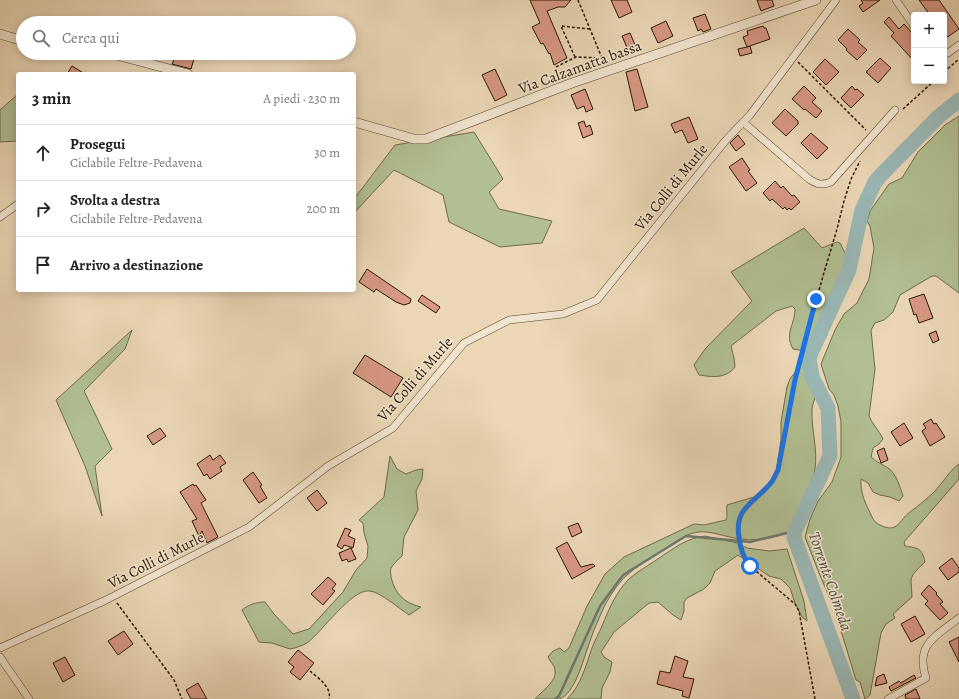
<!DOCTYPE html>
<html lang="it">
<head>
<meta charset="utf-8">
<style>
  body { margin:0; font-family:Alegreya,serif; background:#f2f2f2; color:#222 }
  .controls { position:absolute; right:12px; top:12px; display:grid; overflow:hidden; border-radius:4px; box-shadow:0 2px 10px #0003 }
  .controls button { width:36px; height:36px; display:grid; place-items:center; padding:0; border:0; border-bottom:1px solid #e0e0e0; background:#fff; color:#222; font:20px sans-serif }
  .stop { position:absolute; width:12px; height:12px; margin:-9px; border:3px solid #1a73e8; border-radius:50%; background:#fff }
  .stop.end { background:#1a73e8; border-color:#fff; box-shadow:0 1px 4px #0008 }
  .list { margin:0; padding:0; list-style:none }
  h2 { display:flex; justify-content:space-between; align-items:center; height:52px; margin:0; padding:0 16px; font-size:17px }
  h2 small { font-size:13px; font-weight:400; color:#767676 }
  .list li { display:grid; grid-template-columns:26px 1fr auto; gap:12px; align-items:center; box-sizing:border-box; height:56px; padding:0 16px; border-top:1px solid #e0e0e0 }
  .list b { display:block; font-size:15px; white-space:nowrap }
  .list p { margin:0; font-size:13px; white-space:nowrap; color:#767676 }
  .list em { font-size:13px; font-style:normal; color:#767676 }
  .icon { flex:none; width:22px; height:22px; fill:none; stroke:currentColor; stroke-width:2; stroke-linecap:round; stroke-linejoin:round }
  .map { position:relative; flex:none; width:959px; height:699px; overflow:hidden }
  .search { position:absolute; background:#fff; box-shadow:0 2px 10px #0003; left:16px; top:16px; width:340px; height:44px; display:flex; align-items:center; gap:10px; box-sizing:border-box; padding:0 14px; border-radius:22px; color:#767676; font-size:15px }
  .panel { position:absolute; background:#fff; box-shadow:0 2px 10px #0003; left:16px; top:72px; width:340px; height:220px; border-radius:4px }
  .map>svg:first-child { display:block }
  .green { fill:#b1bf92; stroke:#6e6b49 }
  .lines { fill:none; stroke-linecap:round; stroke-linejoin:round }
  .stream { stroke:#6d786d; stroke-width:2.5 }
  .river { stroke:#9ab8b6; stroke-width:15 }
  .building { fill:#d89884; stroke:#2a1700 }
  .minor-casing { stroke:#5a472e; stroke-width:8 }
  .tertiary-casing { stroke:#5a472e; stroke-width:10 }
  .path { stroke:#2a1700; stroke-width:1.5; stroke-dasharray:3 2; stroke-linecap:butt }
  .minor { stroke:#f2e5d0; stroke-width:7 }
  .tertiary { stroke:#f2e5d0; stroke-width:9 }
  .route { stroke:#1a73e8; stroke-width:5 }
  .labels { text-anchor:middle; stroke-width:3; stroke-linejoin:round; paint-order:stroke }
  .street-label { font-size:15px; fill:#2a1700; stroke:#f2e5d0 }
  .water-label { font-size:16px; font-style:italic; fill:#514f40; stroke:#f2e5d0 }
</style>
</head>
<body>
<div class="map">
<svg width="959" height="699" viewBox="0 0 959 699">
  <rect width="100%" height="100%" fill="#ebd7b6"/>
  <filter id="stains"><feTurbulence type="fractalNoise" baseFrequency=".005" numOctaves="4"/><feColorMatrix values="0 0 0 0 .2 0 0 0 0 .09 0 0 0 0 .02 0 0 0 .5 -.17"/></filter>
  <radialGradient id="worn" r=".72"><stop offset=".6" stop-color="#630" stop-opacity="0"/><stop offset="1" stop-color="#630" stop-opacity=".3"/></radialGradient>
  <!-- green -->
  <path class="green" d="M18 94V141L0 142V110Z
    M959 116V293L936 276H932L900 295 893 312 884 320 875 323 871 330 875 369 869 416C872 424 879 430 883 439L879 444 873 448 871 457C876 462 882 464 888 468 896 473 900 487 903 496L899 501 890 497 880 495 873 492 868 483 861 479C860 494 866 504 872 517 874 521 876 523 880 525 898 534 899 520 910 512 918 506 927 499 934 492 943 483 949 471 959 464V479L904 542 905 546C918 548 922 548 925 562 920 567 912 573 911 580 911 586 912 591 912 597L893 614 895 618 886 624 881 633 870 695 865 699 860 682 856 680 834 608 819 573 805 537 810 519 818 501 832 482 841 457V422L838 406 834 395 829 389 821 364 835 330 844 314 857 303 869 279 874 248 870 226 867 221 870 211 889 184 902 178 918 152 945 125Z
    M474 132 503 179 489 192 499 209 552 221 542 243 500 247 449 222 443 195 394 170 354 213V199L395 145Z
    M804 228 822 248 837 242 840 243 849 261 855 259 844 285 832 308 827 335 820 348 811 352 793 349C784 333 795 325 795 309L792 306 776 311 731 346 734 358 735 367C726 379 712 377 699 375L694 365 705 349 752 301 731 272Z
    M132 330 125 349 84 391 112 449 95 466 102 516 85 466 56 400Z
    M802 358H812V366L820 386C817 393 813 401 812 409 811 429 818 449 815 469 813 481 806 491 811 502L798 530C779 536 761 542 741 539 729 538 718 533 706 532 688 530 673 544 659 553 648 560 637 566 627 575 617 584 610 596 604 607 598 620 592 634 588 647 583 660 575 694 559 699 553 699 542 699 535 699 541 692 557 681 555 671 555 665 550 662 548 657L553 651 560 648 564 652 569 648 587 606 605 574 624 557 694 524 704 525 726 520C728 515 726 511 727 505L754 497 765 490 776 473 781 439V422L787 387 790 379 796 371Z
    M390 456 397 469 406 474 416 470 423 469 422 479 416 491 418 510 404 537 402 556C399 559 393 564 391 568 390 570 391 574 391 577 395 594 404 603 421 607L409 615C400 609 380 592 370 591 352 588 322 632 307 643 302 646 295 648 290 649L272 643 259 642 242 610C248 605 256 602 265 602L274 614 293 634 309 629 343 592 356 570 367 558 368 546 364 533 363 523 359 520 384 497Z
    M705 536 738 543 747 548 769 551 787 549 804 601 807 621 802 617 795 603 790 588 781 579 769 576 738 555 715 571 710 583 704 589 687 598 684 602V611L681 620 673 615 658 602 649 603 614 632 601 652 604 657 612 662 610 672 602 688 601 699H567C581 686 586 665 592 648 595 640 599 633 602 626 609 609 616 592 629 579 639 570 651 564 662 556 676 547 687 538 705 536Z"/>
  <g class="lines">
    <!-- stream -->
    <path class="stream" d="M555 699 559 696 600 606 623 575 686 536 750 542 795 531"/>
    <!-- river -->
    <path class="river" d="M853 699 794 537 795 531 830 456 828 408 812 377 809 357 849 270 862 210 875 182 881 175 938 117 959 100"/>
  </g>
  <!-- building -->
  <path class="building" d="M530 0H571L565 7H558L547 11 567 58 554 65 550 53 549 54 543 43 541 44 532 27 540 23Z
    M611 0H627L632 12 619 18Z
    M757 0H772L774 6 761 11Z
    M861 0H880L863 12 859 6 863 3Z
    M919 0H939L959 29 946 38 944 35V15H930Z
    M705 14 711 29 703 32 701 29 698 31 693 18Z
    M889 17 899 29 904 24 914 35V61L891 36 894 33 884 22Z
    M666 21 673 36 658 43 651 28Z
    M763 26 764 28H766L770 39 747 47 750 46 752 53 740 56 738 49 747 47 743 37 748 35 747 31Z
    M848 29 860 40 858 42 867 50 857 60 846 50 847 49 838 40Z
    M630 33 636 47 628 50 622 36Z
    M177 53 194 59 191 69 172 64Z
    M880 58 891 68 878 83 866 72Z
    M825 59 839 72 826 85 813 72Z
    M72 66 85 74H67Z
    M495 69 507 95 495 101 482 75Z
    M637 69 648 107 635 111 626 72Z
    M804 86 816 98 812 102 822 111 816 118 805 109 804 110 792 99Z
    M852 86 855 90 857 89 864 95 851 108 841 98Z
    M585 89 593 109 586 112 584 106 577 109 571 95Z
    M785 109 798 121V124L786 136 772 123Z
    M689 117 698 139 688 143 682 130 675 133 671 124Z
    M584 121 586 127 590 125 593 134 583 138 578 123Z
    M811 133 828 148 817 159 801 143Z
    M738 135 745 144 736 151 730 143Z
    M742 158 750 170 748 171 757 183 746 191 729 167Z
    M775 181 781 188 783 186 792 196 794 195 800 202 791 210 789 208 787 210 785 207 783 209 772 199 770 201 763 193Z
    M367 269 411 299 410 303 404 305 396 302 376 289 374 292 359 282Z
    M924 294 933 318 919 323 916 314 914 315 909 299Z
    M422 295 440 307 436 313 418 301Z
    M936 331 939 340 933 343 929 334Z
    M365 355 403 378 391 397 353 373Z
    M931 419 934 424 936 423 945 437 930 446 922 431 926 428 923 424Z
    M904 423 913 438 900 446 891 432Z
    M160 428 166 436 153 445 147 436Z
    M884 448 888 460 881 463 877 451Z
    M210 455 213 460 220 455 226 463 220 467 222 471 210 479 207 474 204 476 197 464Z
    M253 472 262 485 260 486 267 498 259 503 243 480Z
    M193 484 194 486 196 485 206 500 201 503 218 537 207 543 202 531 199 536 192 521 197 519 180 492Z
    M317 490 327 503 317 511 307 498Z
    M578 523 582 532 572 537 568 527Z
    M345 528 351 530 348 536 355 539 353 548 344 545 342 549 337 546Z
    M567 542 581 567 593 564 595 566 572 579 556 548Z
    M351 548 356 559 348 562 347 559 342 561 339 553Z
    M952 558 959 568V572L948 580 939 568Z
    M328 577 336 584 332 589 335 591 323 605 311 594Z
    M929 585 937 593 936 594 943 602 940 604 948 613 940 620 925 604 928 601 921 594Z
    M915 616 925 634 911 642 901 624Z
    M124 631 133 644 118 655 108 641Z
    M959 637V662L949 642Z
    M298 650 314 663 300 680 290 672 294 667 288 662Z
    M675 656 688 661 683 677 694 679 689 698 682 696 683 691 657 684 660 671 670 673Z
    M65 657 75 675 63 682 53 663Z
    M884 674 887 683 875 686 877 677Z
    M914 675 916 678 891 691 889 687 899 681 901 683Z
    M198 683 207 699H191L186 690Z
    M916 689 920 699H906L905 695Z"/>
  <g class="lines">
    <!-- minor casing -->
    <g class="minor-casing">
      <path id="minor" d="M896 0 914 26
        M944 52 948 53 959 45
        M743 122 809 179C817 184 821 186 831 182L895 110
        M0 217 18 204
        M0 648 106 600 249 527 328 466 393 428 464 343 509 320 563 314 597 300 726 140 750 115 836 0
        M0 657 29 699
        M888 699 926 678C915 644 935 637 959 618"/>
    </g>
    <!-- tertiary casing -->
    <g class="tertiary-casing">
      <path id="tertiary" d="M0 34 23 41
        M109 53 188 74
        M354 122 414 139H426L572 83 816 0"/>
    </g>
    <!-- path -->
    <path class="path" d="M578 0 602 58 606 61
      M575 57 561 26 590 29
      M798 62 866 130
      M556 67 576 57 602 58
      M944 72 959 59
      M903 109 934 81
      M117 603 174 680 182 699
      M310 671C318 678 332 687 329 699
      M815 699 799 611 795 604 750 566 744 558 741 549 737 526 739 518 746 506 772 482 778 470 795 380 805 340 823 276 837 229 844 201 851 179 860 161"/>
    <!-- minor -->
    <use href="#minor" class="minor"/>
    <!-- tertiary -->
    <use href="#tertiary" class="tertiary"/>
  </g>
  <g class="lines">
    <!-- route -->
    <path class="route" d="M750 566C743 557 740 548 739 537 734 508 754 503 770 484 774 480 775 475 778 470L795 380 816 299"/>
  </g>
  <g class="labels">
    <!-- street labels -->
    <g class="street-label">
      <text transform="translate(580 67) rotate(-20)" y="5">Via Calzamatta bassa</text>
      <text transform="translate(671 187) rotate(-51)" y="5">Via Colli di Murle</text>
      <text transform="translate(415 379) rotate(-49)" y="5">Via Colli di Murle</text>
      <text transform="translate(156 560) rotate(-27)" y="5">Via Colli di Murle</text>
    </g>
    <!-- water labels -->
    <g class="water-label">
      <text transform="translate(831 581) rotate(71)" y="6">Torrente Colmeda</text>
    </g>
  </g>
  <rect width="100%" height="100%" filter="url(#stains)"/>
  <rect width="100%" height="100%" fill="url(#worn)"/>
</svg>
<div class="controls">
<button>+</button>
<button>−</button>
</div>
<div class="stop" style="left:750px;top:566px"></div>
<div class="stop end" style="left:816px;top:299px"></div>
<div class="search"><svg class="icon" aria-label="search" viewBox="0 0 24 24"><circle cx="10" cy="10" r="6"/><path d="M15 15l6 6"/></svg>Cerca qui</div>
<section class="panel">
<h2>3 min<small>A piedi · 230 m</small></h2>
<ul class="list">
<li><svg class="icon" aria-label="ahead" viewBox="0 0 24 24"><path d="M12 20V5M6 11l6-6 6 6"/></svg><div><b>Prosegui</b><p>Ciclabile Feltre-Pedavena</p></div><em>30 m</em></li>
<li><svg class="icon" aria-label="right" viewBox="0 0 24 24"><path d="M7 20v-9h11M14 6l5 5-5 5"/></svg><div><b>Svolta a destra</b><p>Ciclabile Feltre-Pedavena</p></div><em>200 m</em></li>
<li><svg class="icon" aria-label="arrive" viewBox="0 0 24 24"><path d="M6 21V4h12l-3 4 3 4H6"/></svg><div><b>Arrivo a destinazione</b></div></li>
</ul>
</section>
</div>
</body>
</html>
